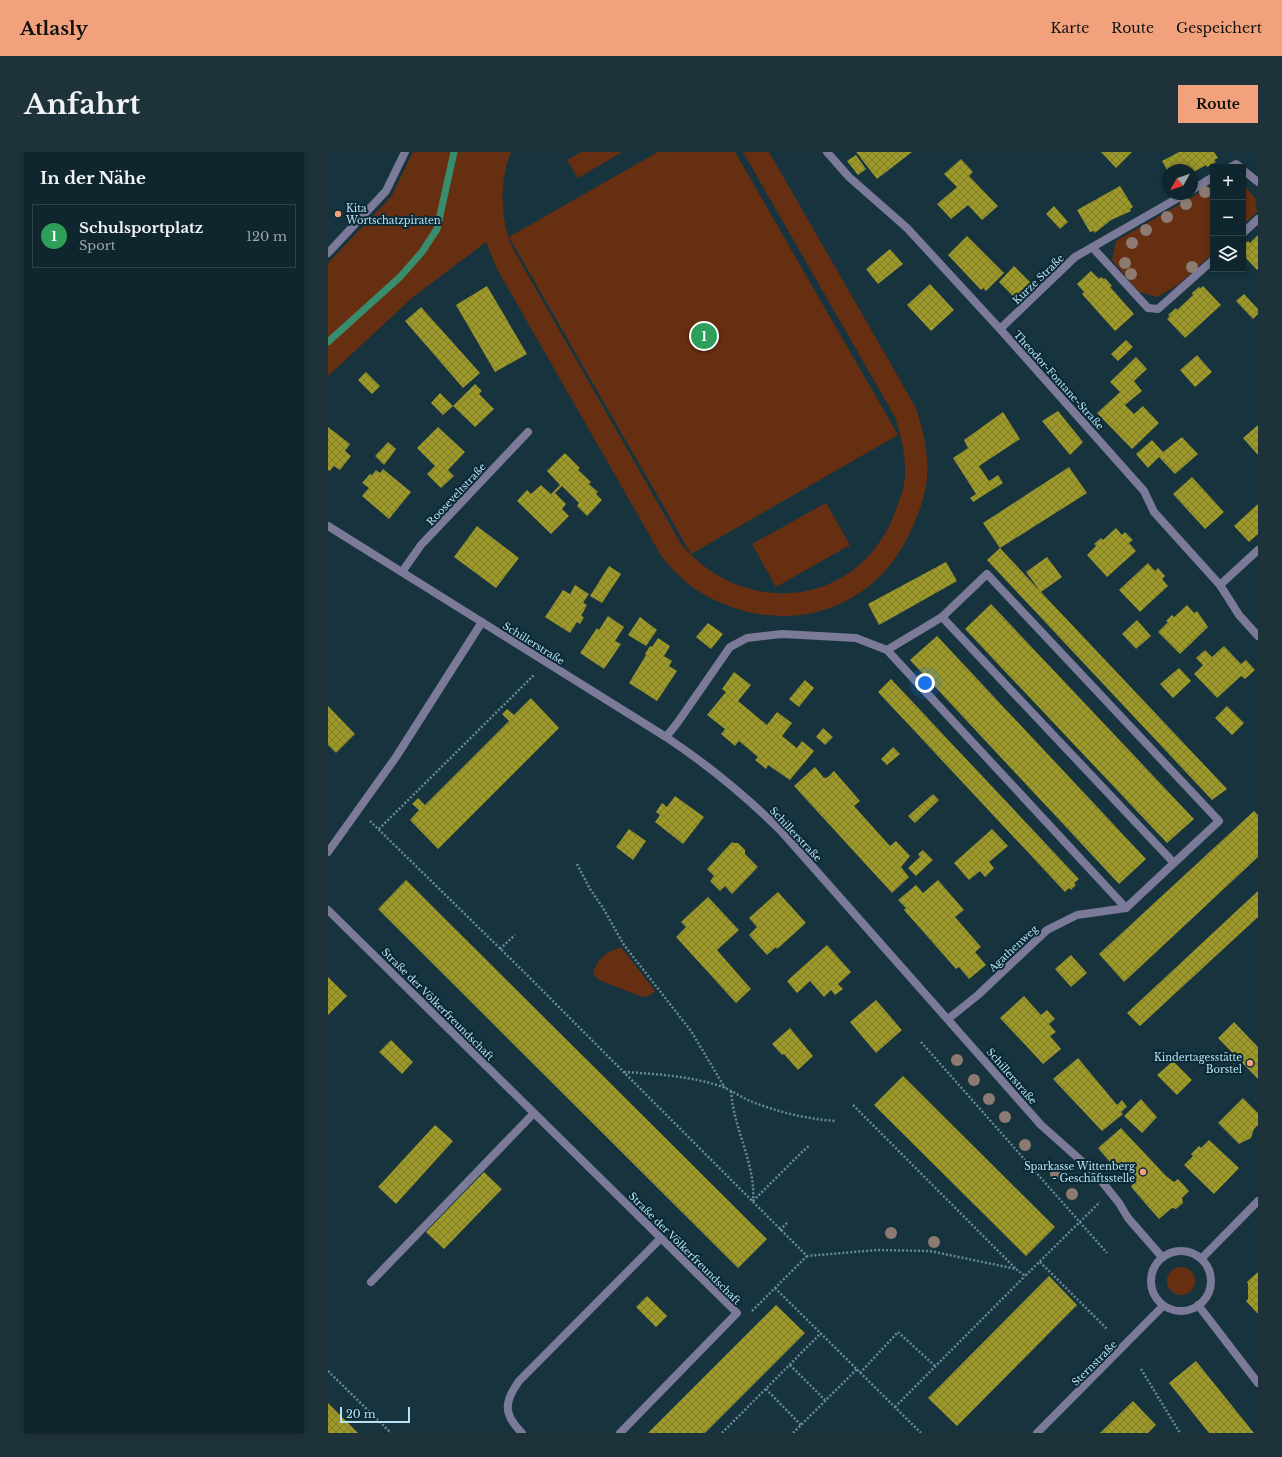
<!DOCTYPE html>
<html lang="de">
<head>
<meta charset="utf-8">
<style>
  body { margin:0; font-family:"Libre Baskerville",serif; background:#1e323a; color:#f1f3f6 }
  .controls { position:absolute; right:12px; top:12px; display:grid; overflow:hidden; border-radius:0px; box-shadow:0 2px 6px #0003 }
  .controls button { width:36px; height:36px; display:grid; place-items:center; padding:0; border:0; border-bottom:1px solid #30434a; background:#10262e; color:#f1f3f6; font:20px sans-serif }
  .compass { position:absolute; left:834px; top:12px; width:36px; height:36px; border-radius:50%; background:#10262e; box-shadow:0 2px 6px #0003; rotate:230deg }
  .scale { position:absolute; left:12px; bottom:10px; width:70px; box-sizing:border-box; padding-left:4px; border:2px solid #b8e2f4; border-top:0; font-size:11px; line-height:14px; white-space:nowrap; color:#b8e2f4; -webkit-text-stroke:3px #0b2934; paint-order:stroke }
  .you { position:absolute; left:597px; top:531px; width:14px; height:14px; margin:-10px; border:3px solid #fff; border-radius:50%; background:#1a73e8; box-shadow:0 0 0 6px #1a73e833 }
  .badge { display:grid; place-items:center; width:26px; height:26px; border-radius:50%; background:#f1a17b; color:#fff; font-size:13px; font-weight:700 }
  .pin { position:absolute; translate:-50% -50%; border:2px solid #fff; box-shadow:0 1px 4px #0006 }
  .list { margin:0; padding:0; list-style:none }
  h2 { display:flex; justify-content:space-between; align-items:center; height:52px; margin:0; padding:0 16px; font-size:17px }
  h2 small { font-size:13px; font-weight:400; color:#9ca5aa }
  .list li { display:grid; grid-template-columns:26px 1fr auto; gap:12px; align-items:center; box-sizing:border-box; height:64px; margin:0 8px 8px; padding:0 8px; border:1px solid #30434a; border-radius:0px }
  .list b { display:block; font-size:15px; white-space:nowrap }
  .list p { margin:0; font-size:13px; white-space:nowrap; color:#9ca5aa }
  .list em { font-size:13px; font-style:normal; color:#9ca5aa }
  .icon { flex:none; width:22px; height:22px; fill:none; stroke:currentColor; stroke-width:2; stroke-linecap:round; stroke-linejoin:round }
  .map { position:relative; flex:none; width:930px; height:1281px; overflow:hidden; border-radius:0px }
  header { display:flex; align-items:center; gap:24px; box-sizing:border-box; height:56px; padding:0 20px; background:#f1a17b; color:#111 }
  header strong { font-size:19px }
  nav { display:flex; gap:22px; margin-inline-start:auto; font-size:14px }
  .intro { display:flex; align-items:center; justify-content:space-between; box-sizing:border-box; height:96px; padding:0 24px }
  h1 { margin:0; font-size:28px }
  .button { padding:10px 18px; border-radius:0px; background:#f1a17b; color:#111; font-size:14px; font-weight:700 }
  main { display:flex; gap:24px; padding:0 24px }
  aside { flex:1; background:#10262e; border-radius:0px; box-shadow:0 2px 6px #0003 }
  .map>svg:first-child { display:block }
  .green { fill:#672f11 }
  .lines { fill:none; stroke-linecap:round; stroke-linejoin:round }
  .stream { stroke:#388d6e; stroke-width:7 }
  .building { fill:url(#building-cross-hatch) }
  .path { stroke:#668a98; stroke-width:2.5; stroke-dasharray:2 2; stroke-linecap:butt }
  .service { stroke:#7b7a98; stroke-width:8 }
  .minor { stroke:#7b7a98; stroke-width:8 }
  .tertiary { stroke:#7b7a98; stroke-width:8 }
  .tree { fill:#8d7b72 }
  .poi-dot { fill:#f1a17b; stroke:#0b2934; stroke-width:1.5 }
  .labels { text-anchor:middle; stroke-width:4; stroke-linejoin:round; paint-order:stroke }
  .poi-label { font-size:10px; fill:#b8e2f4; stroke:#0b2934; text-anchor:end }
  .street-label { font-size:10px; fill:#b8e2f4; stroke:#0b2934 }
</style>
</head>
<body>
<header>
<strong>Atlasly</strong>
<nav><a>Karte</a><a>Route</a><a>Gespeichert</a></nav>
</header>
<div class="intro"><h1>Anfahrt</h1><a class="button">Route</a></div>
<main>
<aside>
<h2>In der Nähe<small></small></h2>
<ul class="list">
<li><span class="badge" style="background:#2e9e5b">1</span><div><b>Schulsportplatz</b><p>Sport</p></div><em>120 m</em></li>
</ul>
</aside>
<div class="map">
<svg width="930" height="1281" viewBox="0 0 930 1281">
  <defs>
    <pattern id="building-cross-hatch" width="8" height="8" patternUnits="userSpaceOnUse"><rect width="8" height="8" fill="#9e9829"/><path d="M0 0l8 8M0 8l8-8" fill="none" stroke="#7f7f33"/></pattern>
  </defs>
  <rect width="100%" height="100%" fill="#16333e"/>
  <!-- green -->
  <path class="green" d="M85 0H183C171 31 172 64 184 95L353 392C413 464 524 458 564 368 569 354 576 339 577 324 578 304 573 284 567 265L415 0H441L588 256C595 278 601 303 599 327 597 344 591 361 584 376 547 463 451 488 372 440 357 431 345 418 334 405L169 117 158 90 85 145 0 224V111L63 45Z
    M253 0H294L250 26 239 8Z
    M330 0H407L570 283 363 402 181 85Z
    M915 32 927 46 929 60 915 73Z
    M885 33V101L850 133 829 145 811 140 784 108 788 89Z
    M498 351 522 393 448 435 424 392Z
    M293 795 327 839 319 845 312 844 271 828 265 822C271 804 276 802 293 795Z
    M839 1129a14 14 0 1 1 28 0a14 14 0 1 1-28 0Z"/>
  <g class="lines">
    <!-- stream -->
    <path class="stream" d="M0 190 72 125 94 100 109 77 126 0"/>
  </g>
  <!-- building -->
  <path class="building" d="M528 0H584L549 27Z
    M773 0H804L788 16Z
    M851 0H886L890 6 886 8 888 10 879 15 878 13 864 21V18H839L834 9Z
    M528 3 538 17 530 23 519 9Z
    M633 7 645 20 641 24 670 54 654 68 640 53 623 67 609 52 629 35 616 22Z
    M792 34 805 55 802 57 803 59 783 68 767 81 766 79 762 80 749 58Z
    M726 54 740 70 732 77 718 62Z
    M930 83V117L929 118 915 103V94L920 89 922 91Z
    M639 84 676 121 658 139 655 136 653 138 620 103Z
    M562 97 575 112 550 132 538 117Z
    M686 114 703 131 687 146 671 130Z
    M763 119 771 127 773 125 776 127 777 126 784 134 782 135 806 162 787 179 754 142 756 140 749 132Z
    M602 132 626 158 603 179 579 153Z
    M159 134 199 202 167 220 128 153Z
    M875 134 893 153 857 186 839 167 842 164 840 163 848 156 849 158 865 143 864 141 871 135 873 136Z
    M916 142 930 157V162L925 167 908 149Z
    M93 155 152 221 135 236 77 169Z
    M798 188 805 195 790 209 783 202Z
    M869 203 884 220 867 235 852 218Z
    M808 205 819 217 806 229 814 239 797 253 806 262 815 254 831 271 804 297 769 261 792 240 782 230Z
    M38 220 52 234 44 242 30 228Z
    M147 232 154 239 151 242 166 257 147 275 125 254Z
    M112 241 125 254 115 263 103 251Z
    M730 259 755 290 742 303 714 269Z
    M675 260 692 287 651 314 661 329 670 323 675 331 645 350 642 346 648 342 625 306 640 296 636 288Z
    M930 273V303L915 286Z
    M0 275 22 292 17 299 23 304 12 318 6 314 2 319 0 318Z
    M110 275 137 300 120 318 126 324 113 336 99 322 107 314 89 296Z
    M854 285 870 302 847 322 831 305 820 316 808 302 824 288 835 300Z
    M60 290 68 297 56 313 47 304Z
    M237 301 252 316 250 318 263 330 261 332 270 340 268 342 274 348 259 364 249 354 251 351 234 334 227 341 238 352 234 357 241 364 223 382 189 349 199 338 203 342 213 333 223 342 232 333 219 319Z
    M741 315 759 341 672 396 655 371Z
    M55 317 83 340 61 367 34 344 41 336 34 331 42 322 44 323 48 318 52 321Z
    M864 325 896 360 877 377 845 342Z
    M930 352V382L921 390 906 374Z
    M149 374 191 406 168 436 126 405Z
    M788 376 794 383 797 380 805 388 801 391 808 399 779 425 759 403 768 394 766 392 773 386 775 388Z
    M672 396 712 439 698 420 719 405 734 425 713 440 899 637 884 648 659 408Z
    M618 410 629 429 551 473 540 452Z
    M820 411 827 419 830 416 837 424 834 427 840 434 812 460 791 438Z
    M281 414 293 422 274 451 262 444Z
    M247 433 261 442 255 451 259 453 253 464 256 465 252 472 249 470 242 481 217 465 235 438 242 442Z
    M663 452 866 667 839 691 637 477Z
    M859 453 866 461 869 459 880 475 852 502 830 480 840 470 838 469 844 463 846 465Z
    M280 464 296 475 287 489 293 492 276 517 252 501 269 476 271 478Z
    M312 465 329 478 318 494 300 483Z
    M809 468 823 484 808 497 794 482Z
    M380 471 395 482 383 497 368 485Z
    M609 484 818 707 791 732 582 508Z
    M330 486 342 494 336 504 344 509 341 514 349 519 329 549 301 531 318 503 317 502 322 494 324 495Z
    M896 494 913 512 918 508 927 518 917 527 913 524 889 546 866 522 875 513 868 506 877 498 884 505Z
    M851 516 863 529 845 546 832 532Z
    M406 520 423 533 410 549 439 573 449 560 464 571 454 584 469 596 474 589 486 599 462 628 440 613 438 617 427 608 430 605 411 589 407 594 393 582 397 577 379 563 398 540 394 537Z
    M563 527 751 727 746 731 748 733 743 738 741 736 737 740 550 540Z
    M477 528 486 536 471 555 461 547Z
    M203 546 231 576 110 697 82 668 91 658 84 652 90 646 97 653 181 569 174 562 179 557 186 563Z
    M0 554 27 582 8 601 0 593Z
    M899 554 916 571 904 583 887 566Z
    M495 576 505 585 497 593 488 585Z
    M565 595 572 602 559 613 553 607Z
    M487 615 496 626 500 625 506 619 532 649 526 654 562 694 568 689 582 704 573 715 581 725 564 741 466 634Z
    M605 642 611 648 587 671 580 664Z
    M347 644 376 665 355 692 327 670 332 663 328 660 334 651 339 655Z
    M926 659 930 663V705L796 830 771 802Z
    M301 677 318 689 305 708 288 695Z
    M664 677 680 694 661 710 666 716 657 725 652 719 641 728 626 711Z
    M404 690 406 691H410L417 698V702L430 715 404 742 397 734 392 739 382 729 386 724 379 717Z
    M595 698 605 708 588 724 580 716 592 705 590 702Z
    M78 728 439 1087 410 1116 50 757Z
    M610 728 636 758 627 765 653 795 647 800 658 813 641 827 631 815 628 817 576 758 578 756 570 748 588 733 595 741Z
    M930 739V765L812 874 799 861Z
    M450 740 478 771 449 797 448 795 439 803 421 783 429 775 421 766Z
    M380 745 411 778 389 798 423 837 408 851 348 785 358 775 353 770Z
    M499 793 523 820 510 832 515 837 507 843 503 838 496 845 482 829 469 841 459 829Z
    M743 803 759 821 743 835 727 817Z
    M0 825 19 844 0 863Z
    M696 844 713 863 719 858 727 867 721 872 728 880 722 884 733 897 715 912 672 866Z
    M548 848 574 878 548 901 522 870Z
    M906 870 930 895V927L890 886Z
    M462 876 485 904 470 918 456 902 454 903 444 892Z
    M63 888 85 910 74 922 51 900Z
    M750 906 789 953 794 948 799 955 793 960 795 962 774 979 725 927Z
    M845 909 864 928 849 943 829 923Z
    M575 924 727 1075 698 1104 546 953Z
    M915 946 930 961V973L926 977 923 986 911 992 890 971Z
    M813 947 829 965 814 981 796 964Z
    M107 973 125 989 68 1052 50 1035Z
    M793 976 838 1024 846 1030 850 1027 861 1039 854 1046 855 1051 848 1057 844 1056 831 1067 803 1035 807 1029 790 1015 788 1017 770 996Z
    M881 988 911 1016 886 1042 856 1013 865 1004 863 1002 871 994 873 996Z
    M156 1020 174 1037 116 1097 98 1080Z
    M930 1120V1162L918 1149 920 1147V1132L919 1130Z
    M721 1124 749 1153 629 1274 600 1246Z
    M319 1144 339 1164 328 1175 308 1155Z
    M448 1153 477 1181 377 1281H320Z
    M868 1209 926 1281H881L841 1231Z
    M805 1249 828 1273 820 1281H772Z
    M0 1251 30 1281H0Z"/>
  <g class="lines">
    <!-- path -->
    <path class="path" d="M42 669 196 820 479 1104 549 1098 602 1099 688 1117 697 1124 772 1050
      M51 677 207 522
      M249 712 262 737 275 756 296 793 363 879 397 936
      M172 797 187 783
      M593 890 779 1101
      M296 920C329 922 363 924 395 935 404 939 413 945 422 949 450 960 478 967 508 969
      M403 939C405 976 428 1012 425 1049
      M525 953 688 1117
      M425 1049 475 999 481 994
      M452 1078 459 1071
      M712 1110 779 1177
      M447 1136 593 1281
      M424 1159 479 1104
      M462 1213 497 1248
      M813 1217 852 1281
      M0 1219 63 1281
      M532 1221 570 1180 607 1214
      M438 1237 473 1273
      M567 1255 697 1124
      M394 1281 493 1181
      M465 1281 529 1217"/>
    <!-- service -->
    <path class="service" d="M614 465 659 422 891 669 846 711
      M559 498 798 756
      M338 585 350 570 402 495 419 486 454 482 528 486 559 498 614 465 846 711 798 756
      M0 758 409 1161 292 1281
      M620 867 650 843 719 778 749 763 798 756
      M43 1130 206 961
      M194 1281C175 1262 176 1250 191 1229L333 1086"/>
    <!-- minor -->
    <path class="minor" d="M499 0 521 25 579 76 672 177 816 339 826 360 892 433 911 463 930 484
      M903 15 908 12 912 15
      M915 18 930 30
      M864 38 885 25
      M915 81 930 67
      M765 96 820 156 830 157 885 108
      M0 101 58 39 77 0
      M672 177 747 105 857 42
      M74 420 93 393 200 280
      M892 433 930 398
      M0 700 68 605 154 470"/>
    <!-- tertiary -->
    <path class="tertiary" d="M0 374 338 585C380 613 418 644 454 680L713 973 767 1021 791 1051 800 1066 834 1105
      M823 1129a30 30 0 1 1 60 0a30 30 0 1 1-60 0Z
      M873 1107 930 1049
      M870 1153 930 1231
      M709 1281 835 1154"/>
  </g>
  <!-- trees -->
  <g class="tree">
    <circle cx="877" cy="40" r="6"/>
    <circle cx="858" cy="52" r="6"/>
    <circle cx="839" cy="65" r="6"/>
    <circle cx="818" cy="78" r="6"/>
    <circle cx="804" cy="91" r="6"/>
    <circle cx="797" cy="111" r="6"/>
    <circle cx="864" cy="115" r="6"/>
    <circle cx="803" cy="122" r="6"/>
    <circle cx="629" cy="908" r="6"/>
    <circle cx="646" cy="928" r="6"/>
    <circle cx="661" cy="947" r="6"/>
    <circle cx="677" cy="965" r="6"/>
    <circle cx="697" cy="993" r="6"/>
    <circle cx="728" cy="1022" r="6"/>
    <circle cx="744" cy="1042" r="6"/>
    <circle cx="563" cy="1081" r="6"/>
    <circle cx="606" cy="1090" r="6"/>
  </g>
  <!-- markers -->
  <g class="poi-dot">
    <circle cx="10" cy="62" r="4"/>
    <circle cx="922" cy="911" r="4"/>
    <circle cx="815" cy="1020" r="4"/>
  </g>
  <g class="labels">
    <!-- poi labels -->
    <g class="poi-label">
      <text x="18" y="60" text-anchor="start">Kita<tspan x="18" dy="12">Wortschatzpiraten</tspan></text>
      <text x="914" y="909">Kindertagesstätte<tspan x="914" dy="12">Borstel</tspan></text>
      <text x="807" y="1018">Sparkasse Wittenberg<tspan x="807" dy="12">- Geschäftsstelle</tspan></text>
    </g>
    <!-- street labels -->
    <g class="street-label">
      <text transform="translate(710 127) rotate(-44)" y="4">Kurze Straße</text>
      <text transform="translate(731 228) rotate(48)" y="4">Theodor-Fontane-Straße</text>
      <text transform="translate(128 342) rotate(-47)" y="4">Rooseveltstraße</text>
      <text transform="translate(206 491) rotate(32)" y="4">Schillerstraße</text>
      <text transform="translate(468 682) rotate(47)" y="4">Schillerstraße</text>
      <text transform="translate(685 796) rotate(-43)" y="4">Agathenweg</text>
      <text transform="translate(110 852) rotate(45)" y="4">Straße der Völkerfreundschaft</text>
      <text transform="translate(684 924) rotate(49)" y="4">Schillerstraße</text>
      <text transform="translate(357 1096) rotate(45)" y="4">Straße der Völkerfreundschaft</text>
      <text transform="translate(766 1211) rotate(-45)" y="4">Sternstraße</text>
    </g>
  </g>
</svg>
<div class="controls">
<button>+</button>
<button>−</button>
<button><svg class="icon" aria-label="layers" viewBox="0 0 24 24"><path d="M12 4l9 5-9 5-9-5zM3 14l9 5 9-5"/></svg></button>
</div>
<svg class="compass" viewBox="-18 -18 36 36"><path d="M0-13l5 13h-10z" fill="#e53935"/><path d="M0 13l5-13h-10z" fill="#9ca5aa"/></svg>
<div class="scale">20 m</div>
<div class="you"></div>
<div class="pin badge" style="left:376px;top:184px;background:#2e9e5b">1</div>
</div>
</main>
</body>
</html>
